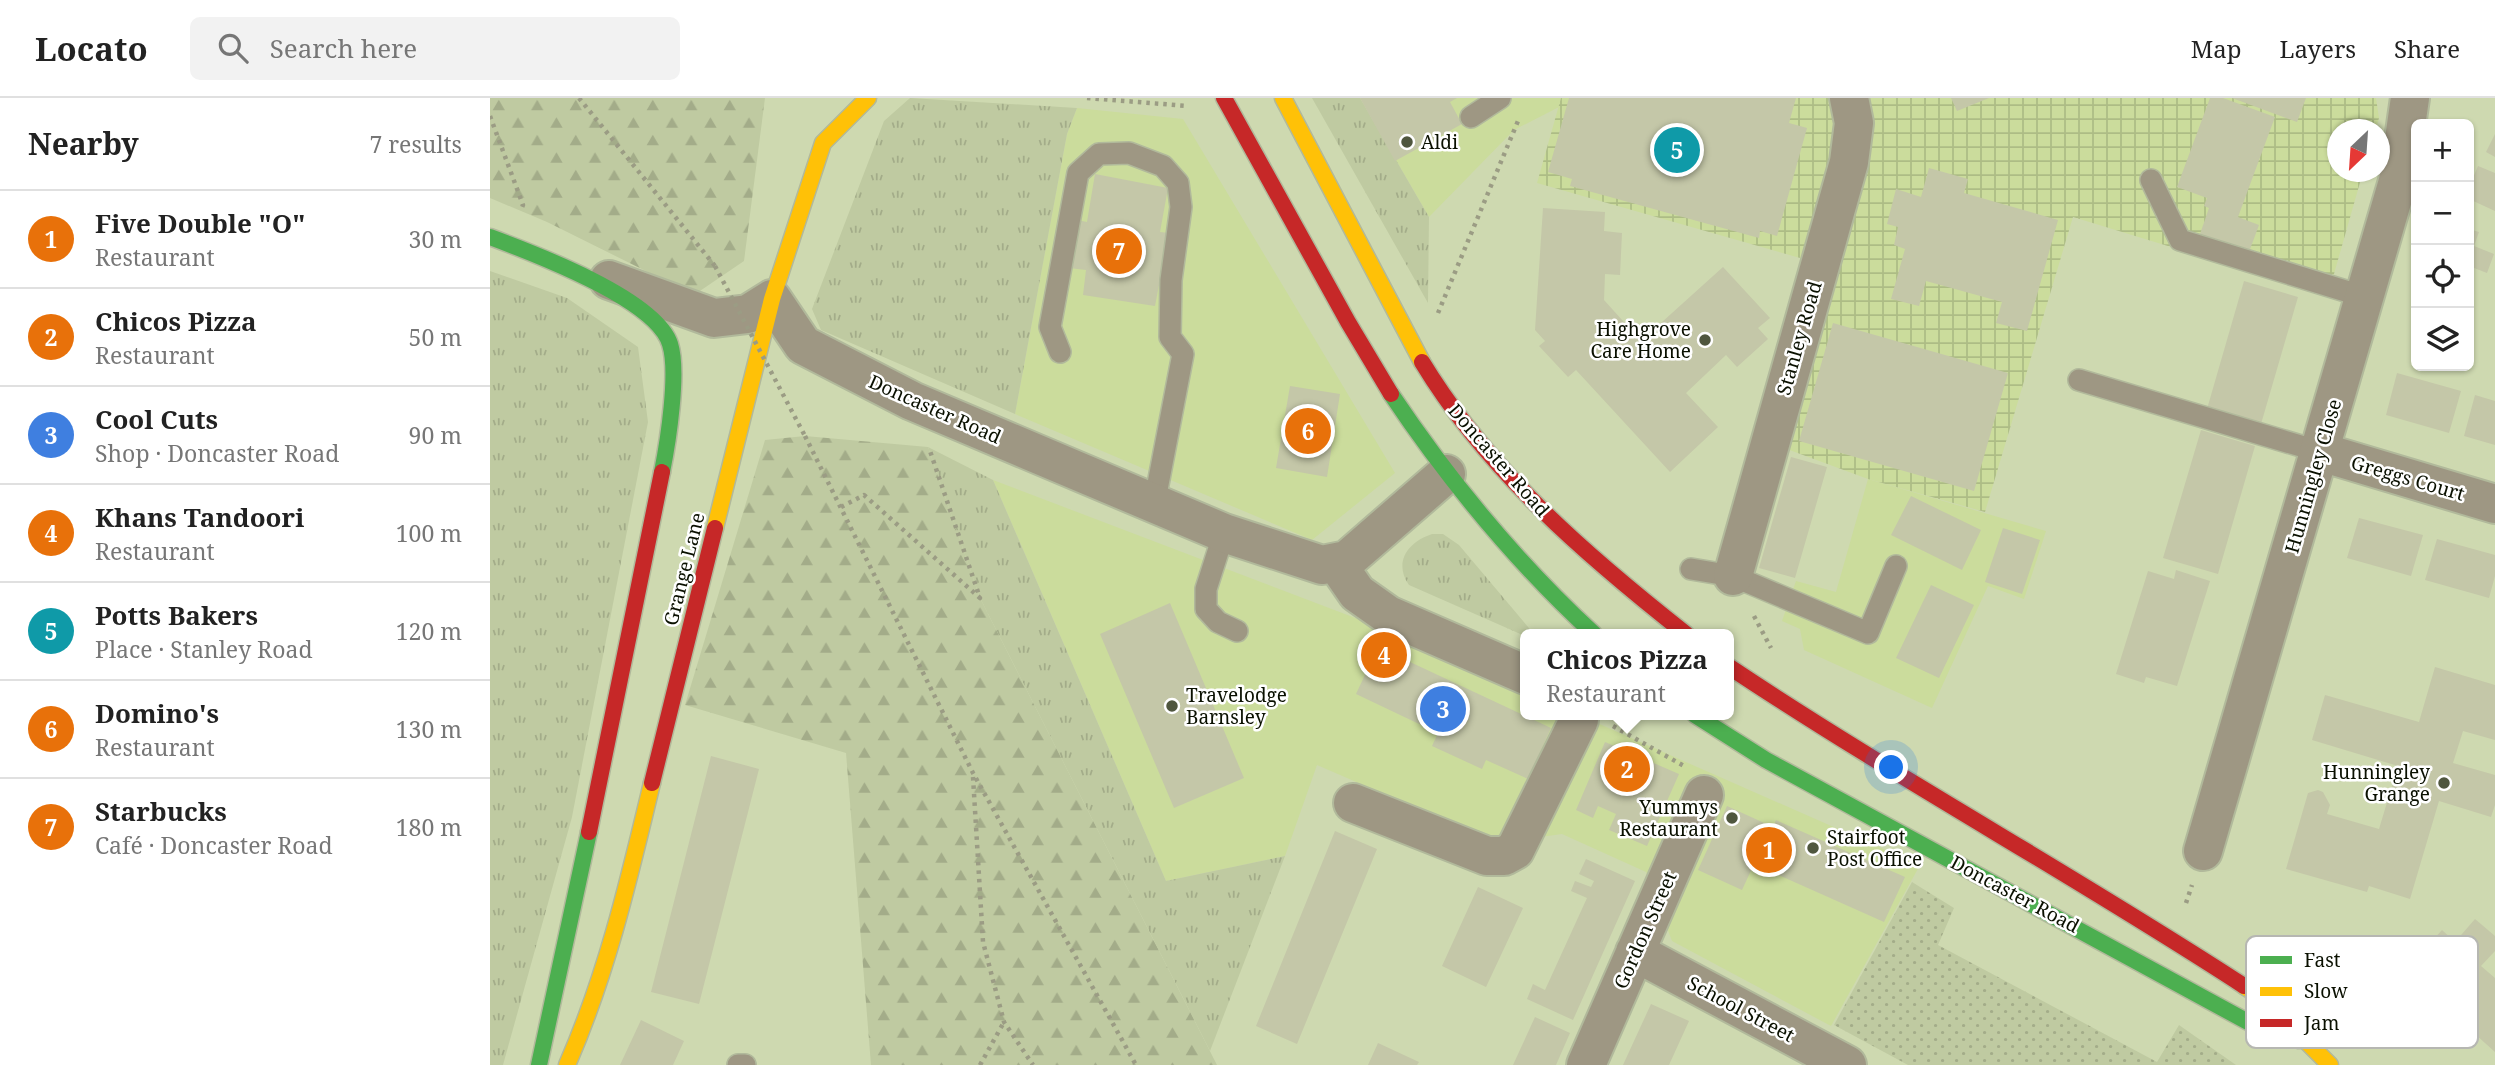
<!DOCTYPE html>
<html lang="en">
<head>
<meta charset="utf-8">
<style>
  body { margin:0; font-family:"Noto Serif",serif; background:#f2f2f2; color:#222 }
  .controls { position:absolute; right:21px; top:21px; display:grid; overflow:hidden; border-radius:10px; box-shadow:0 2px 5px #0004 }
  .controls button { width:63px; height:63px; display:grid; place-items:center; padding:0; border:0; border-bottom:2px solid #e0e0e0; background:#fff; color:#222; font:35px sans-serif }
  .compass { position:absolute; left:1837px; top:21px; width:63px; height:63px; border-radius:50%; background:#fff; box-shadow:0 2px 5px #0004; rotate:205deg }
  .you { position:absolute; left:1402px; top:670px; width:24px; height:24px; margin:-18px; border:5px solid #fff; border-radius:50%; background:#1a73e8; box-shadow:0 0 0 10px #1a73e833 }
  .badge { display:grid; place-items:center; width:46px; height:46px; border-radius:50%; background:#2563eb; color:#fff; font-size:23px; font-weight:700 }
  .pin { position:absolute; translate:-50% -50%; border:4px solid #fff; box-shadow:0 2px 7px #0006 }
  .popup { position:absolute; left:1030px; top:531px; width:214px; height:91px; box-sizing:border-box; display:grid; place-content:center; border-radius:10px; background:#fff; filter:drop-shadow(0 2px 5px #0005); font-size:23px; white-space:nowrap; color:#767676 }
  .popup b { font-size:26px; color:#222 }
  .popup::after { content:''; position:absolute; left:50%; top:100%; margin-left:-14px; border:14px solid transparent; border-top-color:#fff }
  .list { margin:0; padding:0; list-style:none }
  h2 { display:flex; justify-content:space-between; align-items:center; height:91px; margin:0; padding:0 28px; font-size:30px }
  h2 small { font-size:23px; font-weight:400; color:#767676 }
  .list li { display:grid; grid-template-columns:46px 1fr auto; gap:21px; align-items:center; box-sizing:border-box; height:98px; padding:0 28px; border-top:2px solid #e0e0e0 }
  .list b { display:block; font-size:26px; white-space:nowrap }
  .list p { margin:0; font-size:23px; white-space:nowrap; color:#767676 }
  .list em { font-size:23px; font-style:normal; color:#767676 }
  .icon { flex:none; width:38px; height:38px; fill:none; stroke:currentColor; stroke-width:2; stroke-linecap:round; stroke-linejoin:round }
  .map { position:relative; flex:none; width:2005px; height:967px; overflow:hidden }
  header { display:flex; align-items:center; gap:42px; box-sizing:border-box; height:98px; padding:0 35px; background:#fff; border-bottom:2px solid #e0e0e0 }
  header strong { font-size:33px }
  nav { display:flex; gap:38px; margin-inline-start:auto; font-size:24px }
  .search { width:490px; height:63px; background:#f2f2f2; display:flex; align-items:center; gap:18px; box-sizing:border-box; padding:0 24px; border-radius:10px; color:#767676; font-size:26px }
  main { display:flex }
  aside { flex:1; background:#fff }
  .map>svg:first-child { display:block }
  .built { fill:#cbdc9c }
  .industrial { fill:url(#industrial-grid) }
  .grass { fill:url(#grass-tufts) }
  .forest { fill:url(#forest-firs) }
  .park { fill:url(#park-dots) }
  .building { fill:#c4c7a8 }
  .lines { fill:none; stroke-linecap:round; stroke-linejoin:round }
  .lane-casing { stroke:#b1b99b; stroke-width:24 }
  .street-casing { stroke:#b1b99b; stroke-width:42 }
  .fast-casing { stroke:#b1b99b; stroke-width:19 }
  .slow-casing { stroke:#b1b99b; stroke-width:19 }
  .jam-casing { stroke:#b1b99b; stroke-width:19 }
  .path { stroke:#9b9c84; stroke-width:4.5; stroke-dasharray:3.5 5; stroke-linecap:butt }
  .lane { stroke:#9e9783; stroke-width:21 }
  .street { stroke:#9e9783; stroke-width:38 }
  .fast { stroke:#4caf50; stroke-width:16 }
  .slow { stroke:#ffc107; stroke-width:16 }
  .jam { stroke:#c62828; stroke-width:16 }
  .path-bridge { stroke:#9b9c84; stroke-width:4.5; stroke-dasharray:3.5 5; stroke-linecap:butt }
  .poi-dot { fill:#4f563e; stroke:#fff; stroke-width:2.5 }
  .labels { text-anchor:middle; stroke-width:5; stroke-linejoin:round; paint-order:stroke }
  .poi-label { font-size:19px; fill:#0a1000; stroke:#fff; text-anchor:start }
  .street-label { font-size:19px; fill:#0a1000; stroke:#fff }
  .key { fill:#fff; stroke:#b6b7b2; stroke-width:2 }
  .key-label { font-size:19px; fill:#0a1000 }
</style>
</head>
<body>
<header>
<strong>Locato</strong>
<div class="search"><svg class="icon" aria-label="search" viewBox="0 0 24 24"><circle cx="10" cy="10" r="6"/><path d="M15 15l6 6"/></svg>Search here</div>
<nav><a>Map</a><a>Layers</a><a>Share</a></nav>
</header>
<main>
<aside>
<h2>Nearby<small>7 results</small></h2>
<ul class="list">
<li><span class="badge" style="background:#e8710a">1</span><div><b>Five Double &quot;O&quot;</b><p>Restaurant</p></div><em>30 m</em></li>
<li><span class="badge" style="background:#e8710a">2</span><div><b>Chicos Pizza</b><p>Restaurant</p></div><em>50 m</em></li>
<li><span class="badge" style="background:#3f7fe0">3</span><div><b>Cool Cuts</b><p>Shop · Doncaster Road</p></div><em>90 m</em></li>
<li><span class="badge" style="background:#e8710a">4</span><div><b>Khans Tandoori</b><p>Restaurant</p></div><em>100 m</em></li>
<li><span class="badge" style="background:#0f9aa8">5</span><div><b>Potts Bakers</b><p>Place · Stanley Road</p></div><em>120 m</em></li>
<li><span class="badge" style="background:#e8710a">6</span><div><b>Domino's</b><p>Restaurant</p></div><em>130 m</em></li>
<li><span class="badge" style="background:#e8710a">7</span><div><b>Starbucks</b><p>Café · Doncaster Road</p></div><em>180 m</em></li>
</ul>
</aside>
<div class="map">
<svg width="2005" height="967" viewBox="0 0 2005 967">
  <defs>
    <pattern id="industrial-grid" width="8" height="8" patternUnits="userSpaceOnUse" patternTransform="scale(1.75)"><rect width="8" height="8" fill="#cbdc9c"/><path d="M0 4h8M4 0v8" fill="none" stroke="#adbc85"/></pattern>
    <pattern id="grass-tufts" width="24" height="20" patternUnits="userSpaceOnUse" patternTransform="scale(1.75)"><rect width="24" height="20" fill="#bfcaa1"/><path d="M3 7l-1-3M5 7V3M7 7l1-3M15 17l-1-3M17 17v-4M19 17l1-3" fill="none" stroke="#a3ac89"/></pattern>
    <pattern id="forest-firs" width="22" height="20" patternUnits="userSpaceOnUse" patternTransform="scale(1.75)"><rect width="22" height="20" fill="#bfcaa1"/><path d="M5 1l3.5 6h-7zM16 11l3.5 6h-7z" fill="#a3ac89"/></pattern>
    <pattern id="park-dots" width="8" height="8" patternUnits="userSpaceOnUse" patternTransform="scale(1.75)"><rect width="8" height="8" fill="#bfcaa1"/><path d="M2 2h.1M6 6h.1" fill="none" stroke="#a3ac89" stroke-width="1.8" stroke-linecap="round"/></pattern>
  </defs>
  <rect width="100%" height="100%" fill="#ced9b0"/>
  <!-- built -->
  <path class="built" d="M870 0H1071L1069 9 1024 32 939 119Z
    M587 10 693 21 905 375 822 442 525 316 577 36Z
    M1378 381 1556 433 1534 501 1498 488 1442 610 1314 552 1310 531 1292 523 1306 483 1346 494Z
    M503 382 889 529 1035 593 1036 617H1089L1430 767 1341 928 1182 843 1156 774 1072 736 1007 745 827 667 795 758 676 783Z"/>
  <!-- industrial -->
  <path class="industrial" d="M1071 0H1886L1889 20 1886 31 1848 32V74H1873L1838 197 1583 119 1495 414 1378 381 1294 350 1345 170 1047 85Z"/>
  <!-- grass -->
  <path class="grass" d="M420 0 587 10 577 36 525 316 331 232 322 211 394 23Z
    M822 0H870L939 119 938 205Z
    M0 173 77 200 148 249 158 324 82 719 13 967H0Z
    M438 349 503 382 676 783 795 758 720 953 490 500Z
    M942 436H953L969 447 1044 536 1035 538 919 487C903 464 918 444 942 436Z"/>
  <!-- forest -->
  <path class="forest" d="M0 0H275L254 163 204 197 57 124 0 100Z
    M315 338 438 349 490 500 727 967H381L356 655 195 607 275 342Z"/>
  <!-- park -->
  <path class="park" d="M1422 784 1464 810 1448 847 1667 964 1689 927 1746 967H1418L1344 927Z"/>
  <!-- building -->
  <path class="building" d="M870 0H967L960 4 972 26 905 63Z
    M1079 0H1306L1299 25 1317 30 1287 138 1270 133 1269 140 1080 88 1082 81 1058 74Z
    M1461 0H1499L1467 13Z
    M1720 0H1733L1785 19 1748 119 1769 127 1759 154 1710 136 1719 110 1714 108 1717 100 1687 89Z
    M1742 0H1816L1807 24Z
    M2005 36V59L1996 54Z
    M1988 68 2005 75V113L1979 101V89Z
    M1439 70 1478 81 1474 95 1568 122 1537 233 1506 225 1512 204 1436 183 1429 208 1401 201 1415 151 1404 147 1408 129 1397 126 1406 91 1431 99Z
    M605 76 678 90 670 134 679 135 665 208 593 197 596 172 579 170 587 122 597 124Z
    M1053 110 1115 114 1114 133 1132 135 1130 177 1115 176 1114 202 1151 243 1233 169 1280 220 1268 230 1278 241 1247 269 1236 257 1196 295 1228 329 1180 374 1086 272 1078 279 1049 248 1055 243 1045 232Z
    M1979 131 1989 134 1984 148 2004 156 1997 175 1979 168Z
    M1754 183 1808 199 1771 326 1717 311Z
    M1343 225 1518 275 1484 393 1309 343Z
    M1907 275 1971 293 1959 335 1896 317Z
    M800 288 850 296 837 379 786 370Z
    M1985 297 2005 303V347L1974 338Z
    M1711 332 1765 348 1728 476 1673 460Z
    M1301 359 1337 369 1305 480 1269 470Z
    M1421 398 1491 432 1472 472 1401 437Z
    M1869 420 1933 437 1921 478 1857 460Z
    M1513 430 1550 442 1532 496 1495 484Z
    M1947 441 2005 457V478L1999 500 1935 482Z
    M1686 472 1720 483 1687 588 1656 579 1654 585 1626 576 1658 473 1684 481Z
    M1441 487 1484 507 1449 580 1406 560Z
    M680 505 754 680 684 710 610 536Z
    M888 549 1061 630 1038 681 996 662 992 671 942 648 948 635 866 596Z
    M1945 569 2005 587V642L1973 633 1963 665 2005 677V707L2001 719 1949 703 1920 801 1879 788 1877 794 1796 771 1818 695 1828 692 1833 694 1840 707 1837 716 1889 731 1908 668 1822 642 1835 597 1929 624Z
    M1115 644 1189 676 1157 748 1119 732 1126 716 1108 708 1103 720 1086 712Z
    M221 658 269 671 209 906 161 894Z
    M1237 708 1283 729 1286 722 1415 779 1394 824 1264 766 1252 792 1208 772Z
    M845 733 887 751 807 946 766 928Z
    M1096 761 1145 783 1083 922 1037 901 1043 886 1055 892 1097 800 1081 793 1085 783 1101 789 1104 783 1089 776Z
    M988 789 1033 810 996 889 952 868Z
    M1985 821 2005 838V853L1991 868 2005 880V954L1915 873 1952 832 1965 844Z
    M1161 906 1199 923 1179 967H1133Z
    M1045 919 1080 935 1066 967H1023Z
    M151 922 194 943 183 967H130Z
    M888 945 929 964 927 967H878Z"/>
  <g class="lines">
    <!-- lane casing -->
    <g class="lane-casing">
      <path id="lane" d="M981 19 1010 0
        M1661 82 1690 142 1875 199
        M570 254 560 229 588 75 609 56 639 55 673 68 688 85 691 109 681 182 680 239 693 256 664 407
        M1589 282 1831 354
        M734 435 716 491V511L728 524 747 533
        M1201 471 1243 478 1378 535 1406 468
        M248 967H255"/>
    </g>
    <!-- street casing -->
    <g class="street-casing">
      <path id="street" d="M119 182 224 220 258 216 282 201 313 247 422 303 734 435 832 467 857 462 956 376
        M1831 354 2005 406
        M847 466 867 495 898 517 1036 577
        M1243 478 1359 64 1364 25 1359 0
        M863 705 997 758H1014L1025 752 1089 622V617
        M1713 753 1908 83 1920 0
        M1145 854 1357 967
        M1096 967 1214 697"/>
    </g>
    <!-- fast casing -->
    <g class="fast-casing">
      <path id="fast" d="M0 139C43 155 166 201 180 246 189 274 178 344 172 374
        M901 296C960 384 1026 464 1104 536
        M1205 617 1276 662 1758 924 1809 942
        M49 967 99 734"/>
    </g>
    <!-- slow casing -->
    <g class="slow-casing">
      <path id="slow" d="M793 0 932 264
        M225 430 282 201 333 45 378 0
        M1754 888 1774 901 1840 967
        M77 967C117 876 139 781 162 685"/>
    </g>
    <!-- jam casing -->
    <g class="jam-casing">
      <path id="jam" d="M734 0 858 224 901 296
        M932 264C998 373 1097 458 1196 536
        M1238 568C1406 680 1584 777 1754 888
        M162 685 225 430
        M99 734 172 374"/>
    </g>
    <!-- path -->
    <path class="path" d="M89 0 225 168
      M597 0 698 8
      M0 18 33 107 31 112
      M948 215 1028 23
      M315 338 483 675 646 967
      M351 409 374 397 490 500 439 350
      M1264 518 1281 550
      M1123 628 1194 668
      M483 679 493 844 514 924 543 967
      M1696 805 1702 787
      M490 967 514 924"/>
    <!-- lane -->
    <use href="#lane" class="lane"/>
    <!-- street -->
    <use href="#street" class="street"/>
    <!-- fast -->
    <use href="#fast" class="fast"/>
    <!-- slow -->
    <use href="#slow" class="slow"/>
    <!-- jam -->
    <use href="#jam" class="jam"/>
    <!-- path-bridge -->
    <path class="path-bridge" d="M225 168 315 338"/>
  </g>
  <!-- markers -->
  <g class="poi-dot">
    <circle cx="917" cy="44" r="7"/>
    <circle cx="1215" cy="242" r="7"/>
    <circle cx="682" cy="608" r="7"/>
    <circle cx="1954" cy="685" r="7"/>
    <circle cx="1242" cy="720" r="7"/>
    <circle cx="1323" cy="750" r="7"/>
  </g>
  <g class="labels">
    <!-- poi labels -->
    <g class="poi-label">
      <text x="931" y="51">Aldi</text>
      <text x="1201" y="238" text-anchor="end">Highgrove<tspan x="1201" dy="22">Care Home</tspan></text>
      <text x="696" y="604">Travelodge<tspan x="696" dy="22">Barnsley</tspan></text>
      <text x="1940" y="681" text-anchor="end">Hunningley<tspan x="1940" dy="22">Grange</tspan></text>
      <text x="1228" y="716" text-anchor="end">Yummys<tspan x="1228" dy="22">Restaurant</tspan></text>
      <text x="1337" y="746">Stairfoot<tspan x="1337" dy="22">Post Office</tspan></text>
    </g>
    <!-- street labels -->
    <g class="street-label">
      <text transform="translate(1309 240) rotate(-74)" y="7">Stanley Road</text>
      <text transform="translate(445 311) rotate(24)" y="7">Doncaster Road</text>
      <text transform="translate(1009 362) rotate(49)" y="7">Doncaster Road</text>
      <text transform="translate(1823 378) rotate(-74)" y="7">Hunningley Close</text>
      <text transform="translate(1918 380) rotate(16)" y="7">Greggs Court</text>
      <text transform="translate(194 471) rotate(-76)" y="7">Grange Lane</text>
      <text transform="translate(1525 796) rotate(28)" y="7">Doncaster Road</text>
      <text transform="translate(1155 832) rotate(-66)" y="7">Gordon Street</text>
      <text transform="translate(1251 911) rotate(28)" y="7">School Street</text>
    </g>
  </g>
  <!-- legend -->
  <rect x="1756" y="838" width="232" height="112" rx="10" class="key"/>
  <rect x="1770" y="858" width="32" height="8" fill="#4caf50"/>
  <rect x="1770" y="889" width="32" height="9" fill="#ffc107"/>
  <rect x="1770" y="921" width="32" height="8" fill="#c62828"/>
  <g class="key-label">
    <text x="1814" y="869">Fast</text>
    <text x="1814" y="900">Slow</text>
    <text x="1814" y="932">Jam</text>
  </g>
</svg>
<div class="controls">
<button>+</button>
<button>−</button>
<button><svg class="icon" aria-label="locate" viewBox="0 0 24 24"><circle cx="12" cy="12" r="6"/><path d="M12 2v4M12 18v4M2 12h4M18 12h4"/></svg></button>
<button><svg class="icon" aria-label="layers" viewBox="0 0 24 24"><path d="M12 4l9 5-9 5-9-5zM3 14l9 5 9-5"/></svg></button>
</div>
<svg class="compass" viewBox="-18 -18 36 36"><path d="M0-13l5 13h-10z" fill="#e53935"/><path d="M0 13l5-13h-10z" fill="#767676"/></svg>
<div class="you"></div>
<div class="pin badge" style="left:1279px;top:752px;background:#e8710a">1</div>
<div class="pin badge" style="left:1137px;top:671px;background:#e8710a">2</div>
<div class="popup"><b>Chicos Pizza</b>Restaurant</div>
<div class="pin badge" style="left:953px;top:611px;background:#3f7fe0">3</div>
<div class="pin badge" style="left:894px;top:557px;background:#e8710a">4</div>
<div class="pin badge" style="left:1187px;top:52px;background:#0f9aa8">5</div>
<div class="pin badge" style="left:818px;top:333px;background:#e8710a">6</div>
<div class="pin badge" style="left:629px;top:153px;background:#e8710a">7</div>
</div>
</main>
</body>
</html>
